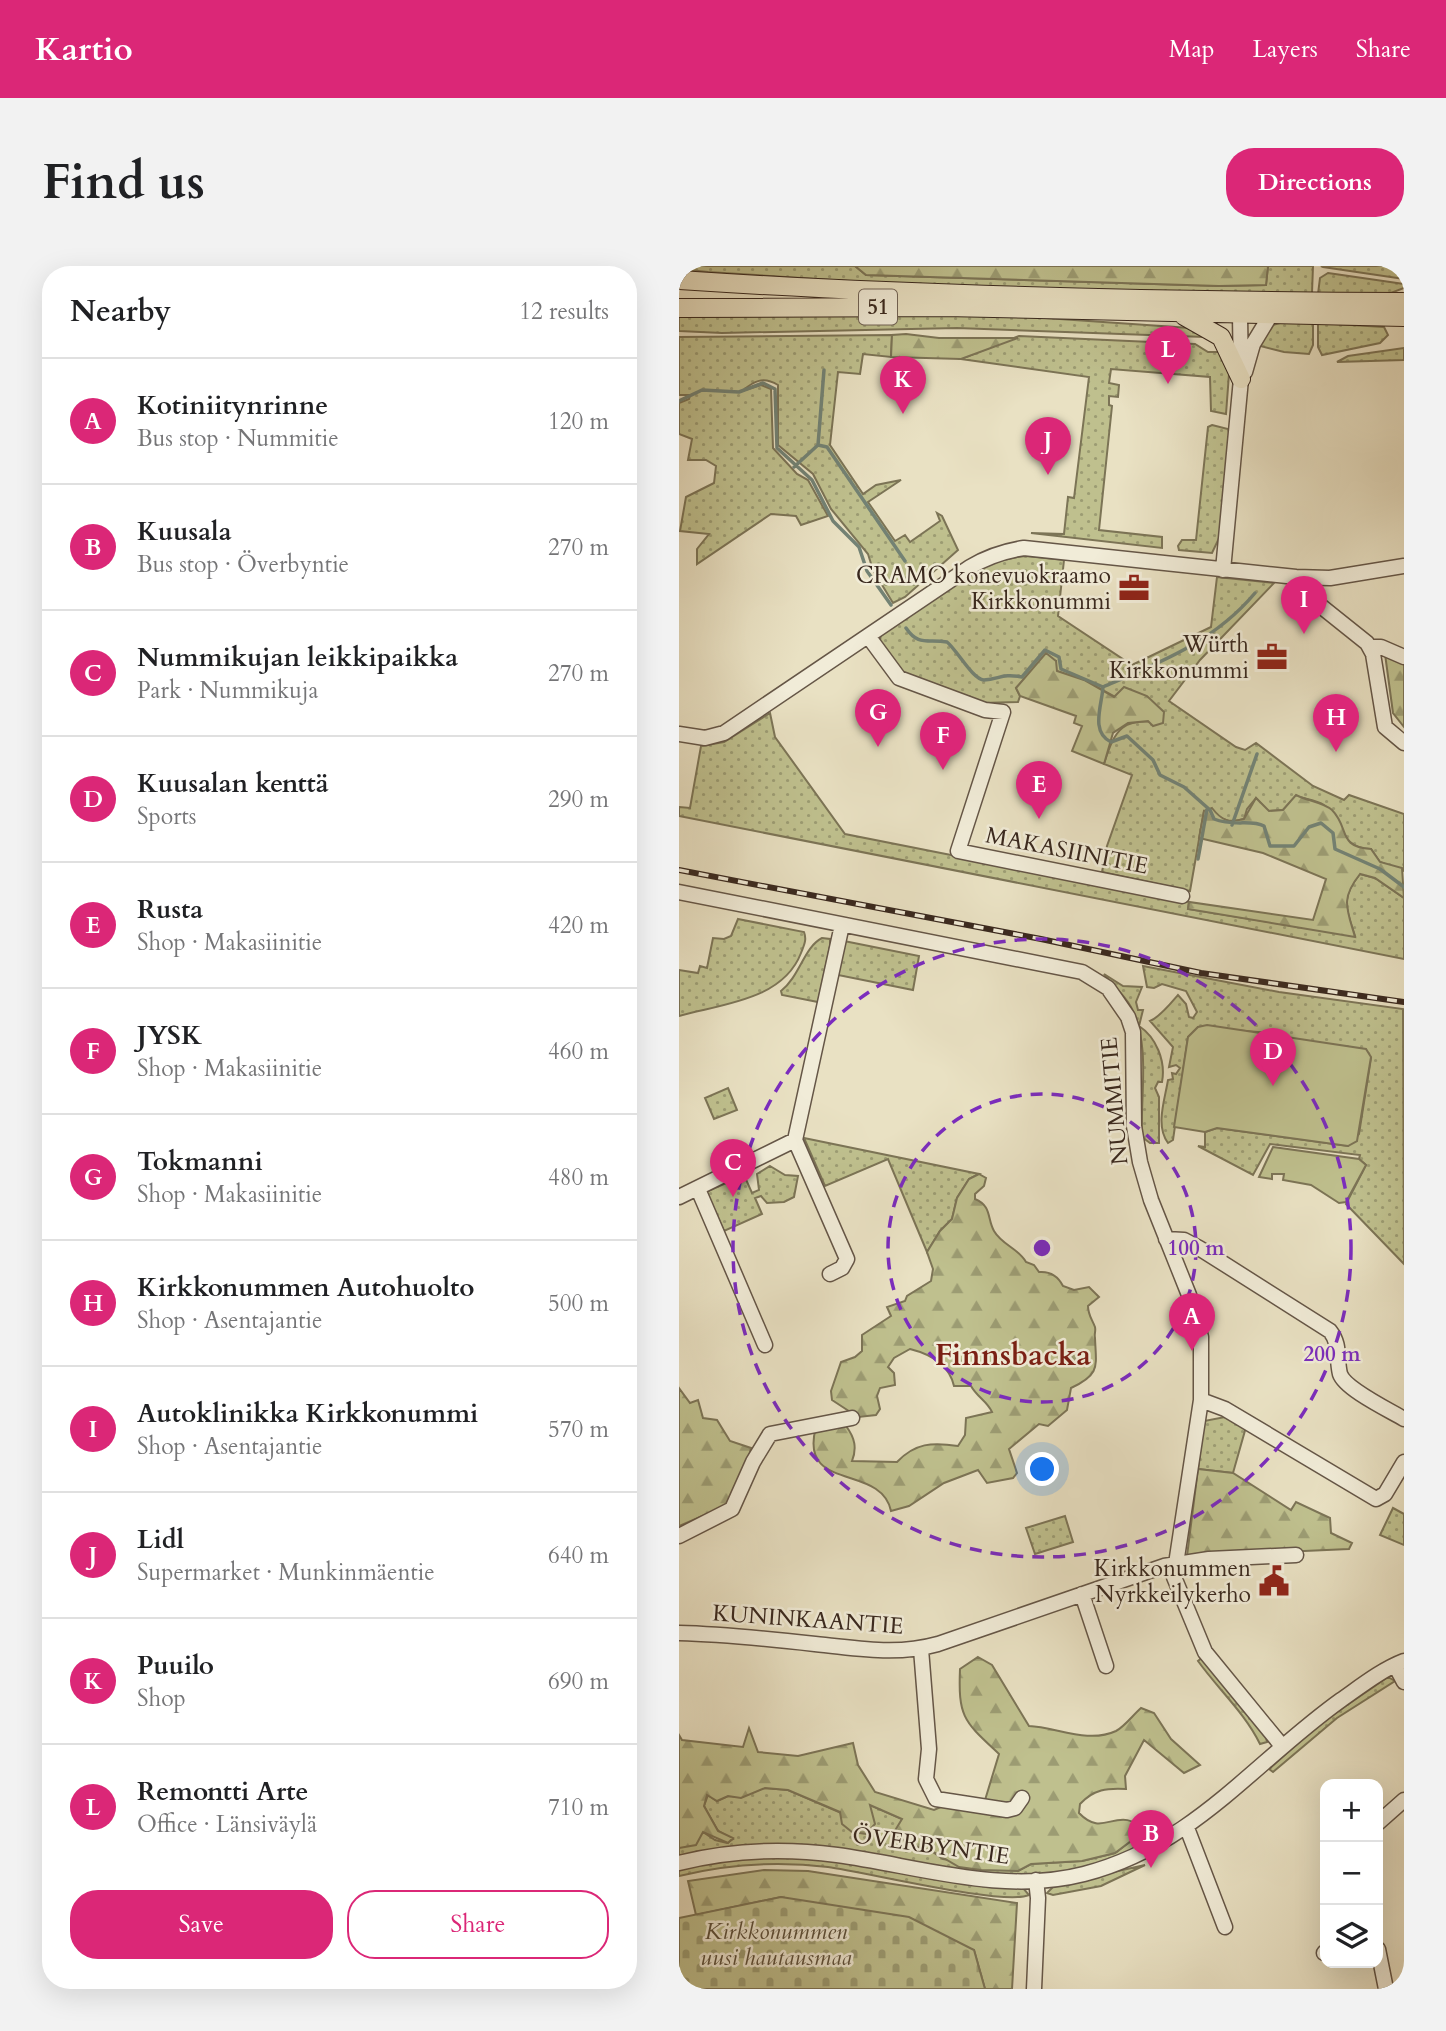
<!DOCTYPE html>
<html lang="en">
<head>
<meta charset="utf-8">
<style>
  body { margin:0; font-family:Cardo,serif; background:#f2f2f2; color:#202124 }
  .controls { position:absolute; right:21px; bottom:21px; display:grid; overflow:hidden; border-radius:14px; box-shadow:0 7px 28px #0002 }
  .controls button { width:63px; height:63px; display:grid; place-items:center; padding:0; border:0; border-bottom:2px solid #e0e0e0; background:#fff; color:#202124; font:35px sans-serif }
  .you { position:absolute; left:364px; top:1204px; width:24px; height:24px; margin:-18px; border:5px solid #fff; border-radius:50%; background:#1a73e8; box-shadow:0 0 0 10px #1a73e833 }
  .badge { display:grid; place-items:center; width:46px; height:46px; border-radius:50%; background:#db2777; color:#fff; font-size:23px; font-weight:700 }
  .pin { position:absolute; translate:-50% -58px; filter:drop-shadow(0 2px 4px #0008) }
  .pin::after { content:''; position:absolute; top:37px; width:24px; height:21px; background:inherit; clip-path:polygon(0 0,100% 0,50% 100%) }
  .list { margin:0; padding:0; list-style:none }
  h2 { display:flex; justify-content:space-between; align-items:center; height:91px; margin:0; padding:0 28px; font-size:30px }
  h2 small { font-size:23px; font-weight:400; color:#757577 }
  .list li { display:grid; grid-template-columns:46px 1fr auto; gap:21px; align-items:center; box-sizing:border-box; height:126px; padding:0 28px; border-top:2px solid #e0e0e0 }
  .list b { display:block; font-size:26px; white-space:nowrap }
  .list p { margin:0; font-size:23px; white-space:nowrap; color:#757577 }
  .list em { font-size:23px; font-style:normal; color:#757577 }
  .actions { display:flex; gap:14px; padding:21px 28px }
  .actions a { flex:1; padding:16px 0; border:2px solid #db2777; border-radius:28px; text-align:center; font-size:24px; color:#db2777 }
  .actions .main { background:#db2777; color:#fff }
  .icon { flex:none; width:38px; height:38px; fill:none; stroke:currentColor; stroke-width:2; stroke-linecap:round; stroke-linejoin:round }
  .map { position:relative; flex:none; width:725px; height:1723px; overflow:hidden; border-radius:28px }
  header { display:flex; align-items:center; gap:42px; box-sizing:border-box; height:98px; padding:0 35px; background:#db2777; color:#fff }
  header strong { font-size:33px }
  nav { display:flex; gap:38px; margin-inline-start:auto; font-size:24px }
  .intro { display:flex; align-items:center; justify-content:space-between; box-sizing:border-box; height:168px; padding:0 42px }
  h1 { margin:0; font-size:49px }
  .button { padding:18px 32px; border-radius:28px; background:#db2777; color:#fff; font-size:24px; font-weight:700 }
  main { display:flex; gap:42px; padding:0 42px }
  aside { flex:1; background:#fff; border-radius:28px; box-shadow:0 7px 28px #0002 }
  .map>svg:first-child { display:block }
  .grass { fill:url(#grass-dots); stroke:#7c7456; stroke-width:2 }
  .forest { fill:url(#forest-firs); stroke:#7c7456; stroke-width:2 }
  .cemetery { fill:url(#cemetery-stones); stroke:#7c7456; stroke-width:2 }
  .pitch { fill:#bfc08e; stroke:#7c7456; stroke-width:2 }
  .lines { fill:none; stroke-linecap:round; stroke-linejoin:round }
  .stream { stroke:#738274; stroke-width:3.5 }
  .minor-casing { stroke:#655647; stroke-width:17 }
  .major-casing { stroke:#39281e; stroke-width:20 }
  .minor { stroke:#f1ecd8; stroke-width:14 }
  .major { stroke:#e9e1c3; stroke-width:18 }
  .rail-casing { stroke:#39281e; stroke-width:6 }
  .rail { stroke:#f1ecd8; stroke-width:3.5; stroke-dasharray:10; stroke-linecap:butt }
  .ring { fill:none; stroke:#7b2cbf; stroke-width:3.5; stroke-dasharray:12 9 }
  .labels { text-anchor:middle; stroke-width:5; stroke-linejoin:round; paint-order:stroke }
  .shield { fill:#f1ecd8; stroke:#706356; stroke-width:2 }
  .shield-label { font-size:21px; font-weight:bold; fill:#39281e }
  .poi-label { font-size:23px; fill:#39281e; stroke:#f1ecd8; text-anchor:end }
  .street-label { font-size:23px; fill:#39281e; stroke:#f1ecd8 }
  .park-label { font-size:23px; font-style:italic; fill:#5a4e3a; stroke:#f1ecd8 }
  .district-label { font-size:30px; font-weight:bold; fill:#7a1f14; stroke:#f1ecd8 }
  .centre { fill:#7b2cbf; stroke:#f1ecd8; stroke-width:3.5 }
  .ring-label { font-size:21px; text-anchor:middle; font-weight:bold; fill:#7b2cbf; stroke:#f1ecd8; stroke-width:5; stroke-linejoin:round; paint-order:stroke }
</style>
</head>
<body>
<header>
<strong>Kartio</strong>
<nav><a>Map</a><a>Layers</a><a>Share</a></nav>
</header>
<div class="intro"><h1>Find us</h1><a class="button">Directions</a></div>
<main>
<aside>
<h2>Nearby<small>12 results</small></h2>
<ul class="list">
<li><span class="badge">A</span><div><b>Kotiniitynrinne</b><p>Bus stop · Nummitie</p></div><em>120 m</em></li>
<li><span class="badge">B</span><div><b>Kuusala</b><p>Bus stop · Överbyntie</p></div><em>270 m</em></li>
<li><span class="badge">C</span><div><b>Nummikujan leikkipaikka</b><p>Park · Nummikuja</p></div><em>270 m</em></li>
<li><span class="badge">D</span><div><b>Kuusalan kenttä</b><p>Sports</p></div><em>290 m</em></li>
<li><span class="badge">E</span><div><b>Rusta</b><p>Shop · Makasiinitie</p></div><em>420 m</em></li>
<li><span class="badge">F</span><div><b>JYSK</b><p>Shop · Makasiinitie</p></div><em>460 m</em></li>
<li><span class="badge">G</span><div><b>Tokmanni</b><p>Shop · Makasiinitie</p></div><em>480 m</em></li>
<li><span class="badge">H</span><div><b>Kirkkonummen Autohuolto</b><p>Shop · Asentajantie</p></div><em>500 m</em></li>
<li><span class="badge">I</span><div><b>Autoklinikka Kirkkonummi</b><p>Shop · Asentajantie</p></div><em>570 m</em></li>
<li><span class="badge">J</span><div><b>Lidl</b><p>Supermarket · Munkinmäentie</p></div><em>640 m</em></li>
<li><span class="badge">K</span><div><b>Puuilo</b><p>Shop</p></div><em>690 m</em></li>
<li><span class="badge">L</span><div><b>Remontti Arte</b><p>Office · Länsiväylä</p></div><em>710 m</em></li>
</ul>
<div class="actions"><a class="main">Save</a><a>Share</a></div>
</aside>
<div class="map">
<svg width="725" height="1723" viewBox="0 0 725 1723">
  <defs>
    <pattern id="grass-dots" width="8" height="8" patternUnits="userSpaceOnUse" patternTransform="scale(1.75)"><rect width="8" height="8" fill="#bfc08e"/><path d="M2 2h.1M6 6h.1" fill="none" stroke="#9c9c73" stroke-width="1.8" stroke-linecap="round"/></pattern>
    <pattern id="forest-firs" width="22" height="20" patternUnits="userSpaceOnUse" patternTransform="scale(1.75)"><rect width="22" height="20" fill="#bfc08e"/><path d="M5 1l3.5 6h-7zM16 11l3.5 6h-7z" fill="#9c9c73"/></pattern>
    <pattern id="cemetery-stones" width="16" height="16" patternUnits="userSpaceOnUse" patternTransform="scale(1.75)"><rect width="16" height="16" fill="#bfc08e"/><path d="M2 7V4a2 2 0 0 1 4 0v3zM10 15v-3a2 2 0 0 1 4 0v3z" fill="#9c9c73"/></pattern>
  </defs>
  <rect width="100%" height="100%" fill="#e9e1c3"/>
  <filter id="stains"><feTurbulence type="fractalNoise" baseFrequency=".00286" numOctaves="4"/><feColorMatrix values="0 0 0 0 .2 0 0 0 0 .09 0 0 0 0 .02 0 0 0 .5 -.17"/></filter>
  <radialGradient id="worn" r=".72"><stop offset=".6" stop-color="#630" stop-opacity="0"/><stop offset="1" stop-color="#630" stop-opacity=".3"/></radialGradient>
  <!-- grass -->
  <path class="grass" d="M0 0H176L187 9 540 20 587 19 589 0H634L633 27 614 28 247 20 29 6 0 3Z
    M642 0H725V13L644 1Z
    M649 7 725 18V22L704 30 639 28 641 12Z
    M118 49H321L511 62 526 71 278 62 43 67 0 65V51Z
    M601 57H634V79L630 88 605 86 577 79 590 60Z
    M639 57 705 61 709 69 701 77 643 89 639 81Z
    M213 69 212 91 184 88 181 108 159 106 151 179 184 228 197 219 222 214 189 236 216 275 226 269 231 276 261 255 258 247 263 250 279 284 226 331 214 337 194 304 189 288 152 243 134 208 99 179V119C84 110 75 115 63 125L82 119 92 123 94 182 118 208 129 214 149 250 122 259 117 250 92 248 18 298V283L30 268 1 265 7 231 35 217 37 200 27 194H9L13 173 0 168V137L10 133 11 129H0V71Z
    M340 70 516 78 529 86H543L550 108 547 148 532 145 531 111 432 103 430 117 440 119 439 131 430 130V139L433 140 420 264 483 271V282L352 267 385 268 389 231 395 232 410 111 282 93Z
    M725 82V94L658 96 669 90Z
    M533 159 549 163 551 169 542 268 533 287 500 284 499 280 503 274H517L529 161Z
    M347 290 385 294 379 350 453 399 532 361 538 311 595 317 521 394 490 435 557 481 566 484 577 477 634 520 665 534 670 529 725 548V605L701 596 692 583C656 581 669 554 645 539 638 534 626 533 617 530L604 544 589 545 577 532 568 543 565 553 552 556 525 545 511 625 423 606 428 580 453 509 425 498C436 462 444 451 484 457L405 414 377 405V395H362L337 422 341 430 339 436 302 437 223 410 201 375 202 367C246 337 292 294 347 290Z
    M91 447 96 471 166 568 510 636 509 643 676 670C667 642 661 633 681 608L696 612 725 632V693L0 550V541L11 542 22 480 45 476Z
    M59 653 125 666C128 674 125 679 122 687 104 734 43 738 0 750V704L19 707 21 700 28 702 34 672 45 673 52 670Z
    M143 672 151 673V680L139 736 103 729 102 725C121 710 125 681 143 672Z
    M165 675 240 690 234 724 159 709Z
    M464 700 600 726 724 743 725 998 667 938 687 899 680 893 681 889 591 878 574 909 519 880 526 881V866L538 862 669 880 680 868 692 792 591 767 519 761 509 771 494 874 489 877C476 860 486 833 489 814L494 813 493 807 497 808 501 802 497 799 490 801 494 781 471 755C481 751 493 736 499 729L507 738 510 751 514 752 518 746 507 725 483 718 475 722 468 721Z
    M425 708 444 720 463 721 457 736 459 744H464L460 760C477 771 487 795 483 816H479L476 822 480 831V877H471L463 871C461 831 472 778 452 741 445 728 433 719 425 708Z
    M49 822 58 844 35 853 26 832Z
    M125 872 300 908 290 913 278 932 273 953 261 965 248 986 209 893 146 920Z
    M91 900 106 909 119 910 115 931 105 936 88 937 82 930 76 932 83 948 45 965 27 926 65 909 73 927 80 924 78 908Z
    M546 1151 567 1161 554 1207 519 1203 525 1155Z
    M714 1242 725 1248V1279L701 1269Z
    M386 1250 394 1276 356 1288 347 1262Z
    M524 1391 587 1471 588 1476 581 1478C566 1447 539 1423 519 1395Z
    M709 1411 716 1415 658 1452 594 1506 590 1503 639 1459Z
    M85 1522 109 1524 162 1547 191 1539 223 1553 234 1580 251 1584 264 1593 339 1605 352 1598 403 1595 436 1587 452 1575H469L471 1568 483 1567 464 1583 399 1604 355 1610 301 1608 167 1585 0 1591V1582L24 1566 36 1574 48 1577 54 1573 39 1565 25 1540 29 1529 38 1535 49 1530 62 1531Z
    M107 1591C187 1595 264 1618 344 1622L350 1629C324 1640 187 1606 149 1601 99 1595 49 1598 0 1610V1604C35 1594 71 1592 107 1591Z
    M466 1599 422 1620 374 1629 368 1627 376 1619Z"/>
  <!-- forest -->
  <path class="forest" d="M176 0H589L587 19 540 20 187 9Z
    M227 68 260 72H339L282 93 212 91 213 69Z
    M367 387 377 395 378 405 405 414 435 431 445 421 468 430 485 446 484 457 474 460 469 455 449 457 434 467 425 498 393 485 403 460 395 457 397 450 341 430 337 422Z
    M706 388 725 395V461L714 447Z
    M617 529C628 535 644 536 653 544 671 562 658 581 692 583L701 596 723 602 725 632 696 612 681 608C661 633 668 643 676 671L509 643 510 636 634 654 647 613 584 587 520 572 525 545 533 542C543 555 550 557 565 553L577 532 590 545 604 544Z
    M300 908 307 912 305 920 296 928V933C313 940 308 953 315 965 323 979 339 982 347 996L355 999 360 1006C372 1005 379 1010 384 1020L395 1024 410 1021 420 1031 409 1040C409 1049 413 1053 416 1061 417 1066 415 1067 416 1072 417 1100 422 1108 392 1122L388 1144 369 1160 360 1158 330 1183 338 1207 334 1212 308 1217 299 1204 265 1217 230 1240 212 1245C202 1197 119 1227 137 1161L167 1160C176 1172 178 1182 173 1195L218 1196C236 1177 253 1176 279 1180L286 1169 287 1152 313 1146C308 1135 298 1131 292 1120H275C270 1098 251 1088 231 1083L215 1092 209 1101 215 1107 216 1119 201 1122 198 1130 201 1143 197 1149 179 1151 153 1134 152 1125 162 1096 176 1091 183 1085V1069L212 1050 208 1041 226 1035 228 1030 252 1015 254 1003 248 986 261 965 273 953 278 932 290 913Z
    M0 1122 11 1137 19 1134 24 1152 38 1154 51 1175 72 1182 68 1199 49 1239 0 1260Z
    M519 1203 554 1207 612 1244 617 1236 651 1252 652 1267 673 1277 670 1283 508 1290Z
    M299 1391 313 1399 350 1460C377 1461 409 1478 437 1465 445 1461 454 1449 462 1442L475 1447 492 1473 521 1499 505 1507 465 1474 446 1510 447 1523C428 1522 415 1523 401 1538L400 1547C427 1575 437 1534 471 1568L469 1575H452L436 1587 403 1595 352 1598 339 1605 302 1604 280 1601 251 1584 234 1580 214 1568 223 1553 191 1539 196 1558 187 1568 173 1566 163 1558 161 1546 109 1524 86 1522 62 1532 49 1530 38 1535 28 1529 25 1540 39 1565 54 1572 49 1577 24 1566 17 1579 0 1582V1469L3 1474 64 1481 70 1462 79 1486 119 1490 174 1477 179 1499 196 1526 255 1544 264 1540 303 1544 320 1488C285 1455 279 1452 281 1403Z
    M85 1604 129 1605 338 1637 333 1723H306L295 1684 102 1631 17 1649 9 1615Z"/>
  <!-- cemetery -->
  <path class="cemetery" d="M102 1631 230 1651 295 1684 306 1723H0V1652Z"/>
  <!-- pitch -->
  <path class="pitch" d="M528 759 687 783 692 791 678 875 669 880 538 862 526 866 495 861 509 771 519 761Z
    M594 881 680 893 687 899 667 936 660 937 632 919 604 914 605 908H593V913L580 911Z"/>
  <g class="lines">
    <!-- stream -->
    <path class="stream" d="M0 135 23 124 60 126 84 117 96 123 98 182 133 214 154 255 180 281 188 305 212 339
      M139 179 148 181 226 295
      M115 201 139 179 145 104
      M227 362C239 380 248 373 268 376 278 384 294 414 305 414 321 413 323 407 343 411L366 384 380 391 382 403 424 421C423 439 411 466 432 476L448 470 474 494 481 509 505 521 531 544 535 553C555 561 572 553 585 560L591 580H615L630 561 642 557 654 567 656 583 701 603 725 621
      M424 421C480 397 535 376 576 327
      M553 559 578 488
      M519 593 528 543"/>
    <!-- minor casing -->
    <g class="minor-casing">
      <path id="minor" d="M566 106 574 78 591 50
        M544 304 562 113 561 49 566 41
        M617 311 623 325 688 377 694 388 706 461 725 477
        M189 370 220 412 306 444 324 446 279 585 503 630
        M691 381H702L725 391
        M0 468 26 472 45 467 291 301C308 291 325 285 345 282L617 311 651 312 725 300
        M0 626 403 706 429 722 449 751 454 766 455 860 461 896 472 934 510 1029 522 1071V1134L495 1311 526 1386 603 1480
        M19 923 86 1079
        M0 931 116 874
        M487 973 505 974 520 982 651 1065C662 1079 657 1092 661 1108 666 1123 710 1144 725 1153
        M151 1008 163 1002 168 993 116 874 163 659
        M522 1134 546 1143 697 1233 706 1228 725 1196
        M0 1270 53 1243 74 1196 91 1168 173 1152
        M403 1328 427 1400
        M0 1367C45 1368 91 1373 136 1378 179 1382 216 1390 259 1378L485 1300 530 1293 617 1289
        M242 1383 250 1483 247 1513 257 1533 328 1544 336 1542 343 1532
        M716 1399 725 1416
        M699 1557 725 1534
        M508 1562 546 1661
        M0 1597C52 1584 105 1582 158 1589 239 1600 324 1629 405 1608 514 1580 574 1497 662 1434 682 1420 702 1404 725 1395
        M699 1683 707 1723
        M645 1687 646 1686
        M355 1723 359 1632 357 1614"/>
    </g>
    <!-- major casing -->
    <g class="major-casing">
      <path id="major" d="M0 14C241 30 484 35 725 36
        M0 42 266 41 725 51
        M505 50 542 71 562 113"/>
    </g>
    <!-- minor -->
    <use href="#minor" class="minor"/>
    <!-- major -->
    <use href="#major" class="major"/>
    <!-- rail casing -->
    <g class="rail-casing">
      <path id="rail" d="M0 604 362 673 522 707 725 736"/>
    </g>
    <!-- rail -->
    <use href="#rail" class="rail"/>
  </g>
  <!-- distance rings -->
  <g class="ring">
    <circle cx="363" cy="982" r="154"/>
    <circle cx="363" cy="982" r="309"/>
  </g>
  <!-- icons -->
  <defs>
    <g id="office-bare" transform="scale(2.415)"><path d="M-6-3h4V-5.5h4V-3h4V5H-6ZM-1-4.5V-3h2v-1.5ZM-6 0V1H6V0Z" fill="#8f2418" stroke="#f1ecd8" stroke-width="2.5" paint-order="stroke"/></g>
    <g id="civic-bare" transform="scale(2.415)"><path d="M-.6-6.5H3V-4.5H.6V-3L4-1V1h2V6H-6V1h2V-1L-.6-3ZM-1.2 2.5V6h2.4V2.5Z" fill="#8f2418" stroke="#f1ecd8" stroke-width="2.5" paint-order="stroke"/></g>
  </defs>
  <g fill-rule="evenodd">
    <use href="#office-bare" x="455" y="322"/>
    <use href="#office-bare" x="593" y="391"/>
    <use href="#civic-bare" x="595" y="1315"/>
  </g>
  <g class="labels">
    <!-- shield labels -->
    <rect class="shield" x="180" y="23.5" width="38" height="35" rx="5"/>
    <g class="shield-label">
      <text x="199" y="48">51</text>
    </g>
    <!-- poi labels -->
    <g class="poi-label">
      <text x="432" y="317">CRAMO konevuokraamo<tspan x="432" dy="26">Kirkkonummi</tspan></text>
      <text x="570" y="386">Würth<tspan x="570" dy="26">Kirkkonummi</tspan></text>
      <text x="572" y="1310">Kirkkonummen<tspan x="572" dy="26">Nyrkkeilykerho</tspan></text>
    </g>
    <!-- street labels -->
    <g class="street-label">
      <text transform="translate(388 584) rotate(11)" y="8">MAKASIINITIE</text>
      <text transform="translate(435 835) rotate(-95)" y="8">NUMMITIE</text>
      <text transform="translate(129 1353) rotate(4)" y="8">KUNINKAANTIE</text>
      <text transform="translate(252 1579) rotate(8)" y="8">ÖVERBYNTIE</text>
    </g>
    <!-- park labels -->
    <g class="park-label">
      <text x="97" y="1673">Kirkkonummen<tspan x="97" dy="26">uusi hautausmaa</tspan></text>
    </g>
    <!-- district labels -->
    <g class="district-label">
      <text x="334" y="1099">Finnsbacka</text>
    </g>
  </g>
  <circle cx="363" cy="982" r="10" class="centre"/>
  <g class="ring-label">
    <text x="517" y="989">100 m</text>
    <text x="653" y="1095">200 m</text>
  </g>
  <rect width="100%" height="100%" filter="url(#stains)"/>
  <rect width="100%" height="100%" fill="url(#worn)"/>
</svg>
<div class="controls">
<button>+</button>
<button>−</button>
<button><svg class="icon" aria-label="layers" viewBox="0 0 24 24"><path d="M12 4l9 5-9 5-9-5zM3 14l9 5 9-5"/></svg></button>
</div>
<div class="you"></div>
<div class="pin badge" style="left:513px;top:1085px">A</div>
<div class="pin badge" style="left:472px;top:1602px">B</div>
<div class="pin badge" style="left:54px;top:931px">C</div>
<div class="pin badge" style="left:594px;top:820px">D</div>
<div class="pin badge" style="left:360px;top:553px">E</div>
<div class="pin badge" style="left:264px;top:504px">F</div>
<div class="pin badge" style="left:199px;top:481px">G</div>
<div class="pin badge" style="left:657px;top:486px">H</div>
<div class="pin badge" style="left:625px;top:368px">I</div>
<div class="pin badge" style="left:369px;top:209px">J</div>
<div class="pin badge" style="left:224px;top:148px">K</div>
<div class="pin badge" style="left:489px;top:118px">L</div>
</div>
</main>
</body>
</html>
